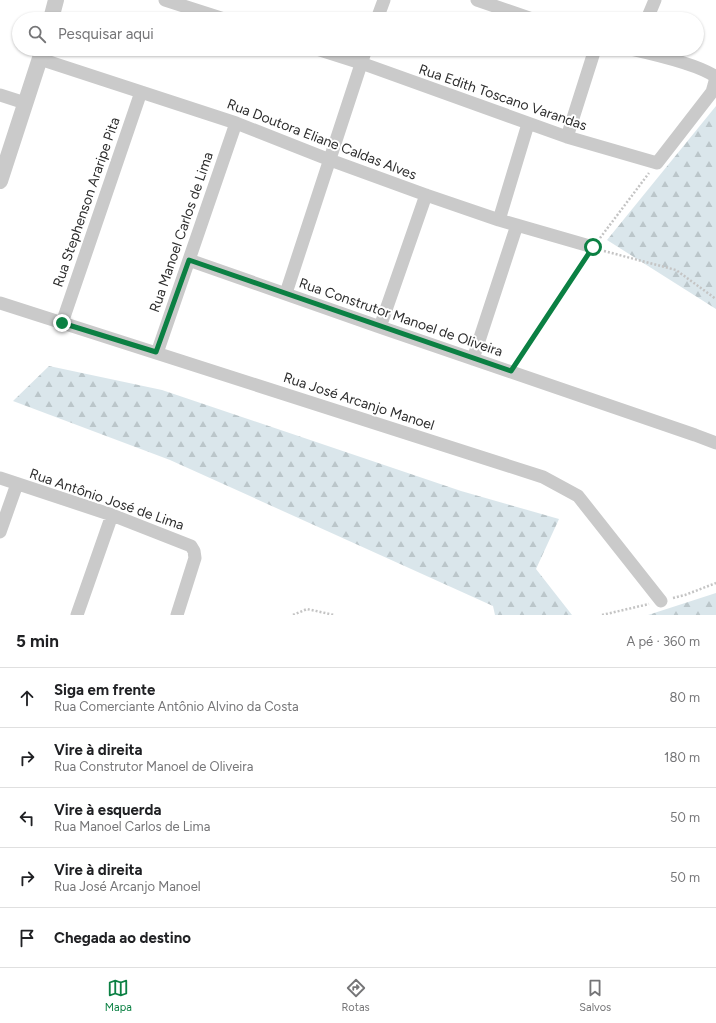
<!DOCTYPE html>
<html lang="pt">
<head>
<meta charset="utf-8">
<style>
  body { margin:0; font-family:Figtree,sans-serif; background:#f2f2f2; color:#202124 }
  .stop { position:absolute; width:12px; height:12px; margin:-9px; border:3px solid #0b8043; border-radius:50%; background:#fff }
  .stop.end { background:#0b8043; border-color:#fff; box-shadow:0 1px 4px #0008 }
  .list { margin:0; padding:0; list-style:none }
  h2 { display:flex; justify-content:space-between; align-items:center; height:52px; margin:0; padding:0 16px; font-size:17px }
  h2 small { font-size:13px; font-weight:400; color:#757577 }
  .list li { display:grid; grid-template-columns:26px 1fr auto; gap:12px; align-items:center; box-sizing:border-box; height:60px; padding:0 16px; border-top:1px solid #e0e0e0 }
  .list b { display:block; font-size:15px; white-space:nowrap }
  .list p { margin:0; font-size:13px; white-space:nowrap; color:#757577 }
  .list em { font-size:13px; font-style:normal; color:#757577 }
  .icon { flex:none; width:22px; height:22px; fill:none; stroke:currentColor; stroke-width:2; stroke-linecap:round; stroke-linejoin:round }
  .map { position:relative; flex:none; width:716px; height:615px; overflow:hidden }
  .search { position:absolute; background:#fff; box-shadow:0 1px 3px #0004; left:12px; right:12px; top:12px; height:44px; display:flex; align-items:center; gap:10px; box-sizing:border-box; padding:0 14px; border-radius:22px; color:#757577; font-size:15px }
  .sheet { height:352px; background:#fff }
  nav { display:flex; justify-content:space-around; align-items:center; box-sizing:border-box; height:56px; border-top:1px solid #e0e0e0; background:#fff; font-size:11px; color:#757577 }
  nav a { display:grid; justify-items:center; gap:2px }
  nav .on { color:#0b8043 }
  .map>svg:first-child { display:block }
  .forest { fill:url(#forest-firs) }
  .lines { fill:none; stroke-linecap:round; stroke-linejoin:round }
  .path { stroke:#c4c4c4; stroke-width:2.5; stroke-dasharray:2 2; stroke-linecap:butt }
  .minor { stroke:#cacaca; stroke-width:13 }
  .tertiary { stroke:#cacaca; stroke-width:16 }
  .route { stroke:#0b8043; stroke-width:5 }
  .labels { text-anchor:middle; stroke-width:4; stroke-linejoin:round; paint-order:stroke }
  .street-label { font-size:14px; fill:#2d2d2d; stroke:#fff }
</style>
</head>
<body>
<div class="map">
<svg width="716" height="615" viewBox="0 0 716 615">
  <defs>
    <pattern id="forest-firs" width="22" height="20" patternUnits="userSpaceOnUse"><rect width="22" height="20" fill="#dae6eb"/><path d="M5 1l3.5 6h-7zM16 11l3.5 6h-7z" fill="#bbc6ca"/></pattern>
  </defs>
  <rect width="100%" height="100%" fill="#fff"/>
  <!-- forest -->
  <path class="forest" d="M716 106V309L607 240Z
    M49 366 162 390 461 491 559 519 536 569 572 615H495L493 606 170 460 13 401Z
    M716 593V615H648Z"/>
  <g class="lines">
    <!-- path -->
    <path class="path" d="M600 238 649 173
      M604 251 676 270 716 299
      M518 361 585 258
      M673 598 685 595 716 583
      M293 615 307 609 334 615
      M602 615 649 604"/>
    <!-- minor -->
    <path class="minor" d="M165 0 224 19
      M477 0 532 19
      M377 19 384 0
      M647 19 655 0
      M317 49 361 63 567 137 657 163 712 92 714 85 716 77C698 64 653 54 630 49
      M40 59 236 123 330 160 426 195 499 220 593 247
      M0 95 25 103
      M567 137 595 49
      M499 220 528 124
      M189 260 380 327 695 435 716 443
      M286 293 366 49
      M0 303 543 477 578 496 661 601
      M62 323 141 92
      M380 327 426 195
      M157 353 236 123
      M473 359 517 225
      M0 478 112 515 191 546 194 551 195 558 177 615
      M0 532 17 484
      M77 615 112 515"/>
    <!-- tertiary -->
    <path class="tertiary" d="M51 19 56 0
      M0 181 43 49"/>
  </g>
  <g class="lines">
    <!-- route -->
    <path class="route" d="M62 323 156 352 189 260 511 371 593 247"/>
  </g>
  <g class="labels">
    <!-- street labels -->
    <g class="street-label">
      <text transform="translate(503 97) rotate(19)" y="5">Rua Edith Toscano Varandas</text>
      <text transform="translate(322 139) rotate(21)" y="5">Rua Doutora Eliane Caldas Alves</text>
      <text transform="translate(86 202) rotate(-71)" y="5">Rua Stephenson Araripe Pita</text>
      <text transform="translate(181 232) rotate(-71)" y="5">Rua Manoel Carlos de Lima</text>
      <text transform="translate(401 317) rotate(19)" y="5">Rua Construtor Manoel de Oliveira</text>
      <text transform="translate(359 401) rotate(18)" y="5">Rua José Arcanjo Manoel</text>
      <text transform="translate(107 499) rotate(19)" y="5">Rua Antônio José de Lima</text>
    </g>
  </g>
</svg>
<div class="stop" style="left:593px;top:247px"></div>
<div class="stop end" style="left:62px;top:323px"></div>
<div class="search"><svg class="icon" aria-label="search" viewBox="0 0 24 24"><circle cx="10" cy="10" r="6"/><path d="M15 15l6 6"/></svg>Pesquisar aqui</div>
</div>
<section class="sheet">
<h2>5 min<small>A pé · 360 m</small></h2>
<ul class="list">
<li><svg class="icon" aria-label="ahead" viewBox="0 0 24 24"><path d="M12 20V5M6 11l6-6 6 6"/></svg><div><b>Siga em frente</b><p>Rua Comerciante Antônio Alvino da Costa</p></div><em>80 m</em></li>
<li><svg class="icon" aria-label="right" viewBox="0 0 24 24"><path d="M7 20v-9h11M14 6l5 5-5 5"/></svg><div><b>Vire à direita</b><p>Rua Construtor Manoel de Oliveira</p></div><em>180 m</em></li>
<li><svg class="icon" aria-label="left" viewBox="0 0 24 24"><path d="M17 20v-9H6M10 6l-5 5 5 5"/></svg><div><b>Vire à esquerda</b><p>Rua Manoel Carlos de Lima</p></div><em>50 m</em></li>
<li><svg class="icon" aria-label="right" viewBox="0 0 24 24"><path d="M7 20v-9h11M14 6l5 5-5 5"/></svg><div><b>Vire à direita</b><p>Rua José Arcanjo Manoel</p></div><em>50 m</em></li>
<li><svg class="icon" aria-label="arrive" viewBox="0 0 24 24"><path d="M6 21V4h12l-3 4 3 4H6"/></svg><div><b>Chegada ao destino</b></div></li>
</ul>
</section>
<nav>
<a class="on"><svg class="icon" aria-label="map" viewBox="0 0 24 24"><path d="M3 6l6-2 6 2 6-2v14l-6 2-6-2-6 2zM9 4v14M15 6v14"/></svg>Mapa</a>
<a><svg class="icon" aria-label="directions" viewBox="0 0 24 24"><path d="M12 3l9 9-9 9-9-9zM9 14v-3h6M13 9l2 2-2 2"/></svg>Rotas</a>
<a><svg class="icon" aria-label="saved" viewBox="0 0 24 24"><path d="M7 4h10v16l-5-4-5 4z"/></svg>Salvos</a>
</nav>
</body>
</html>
